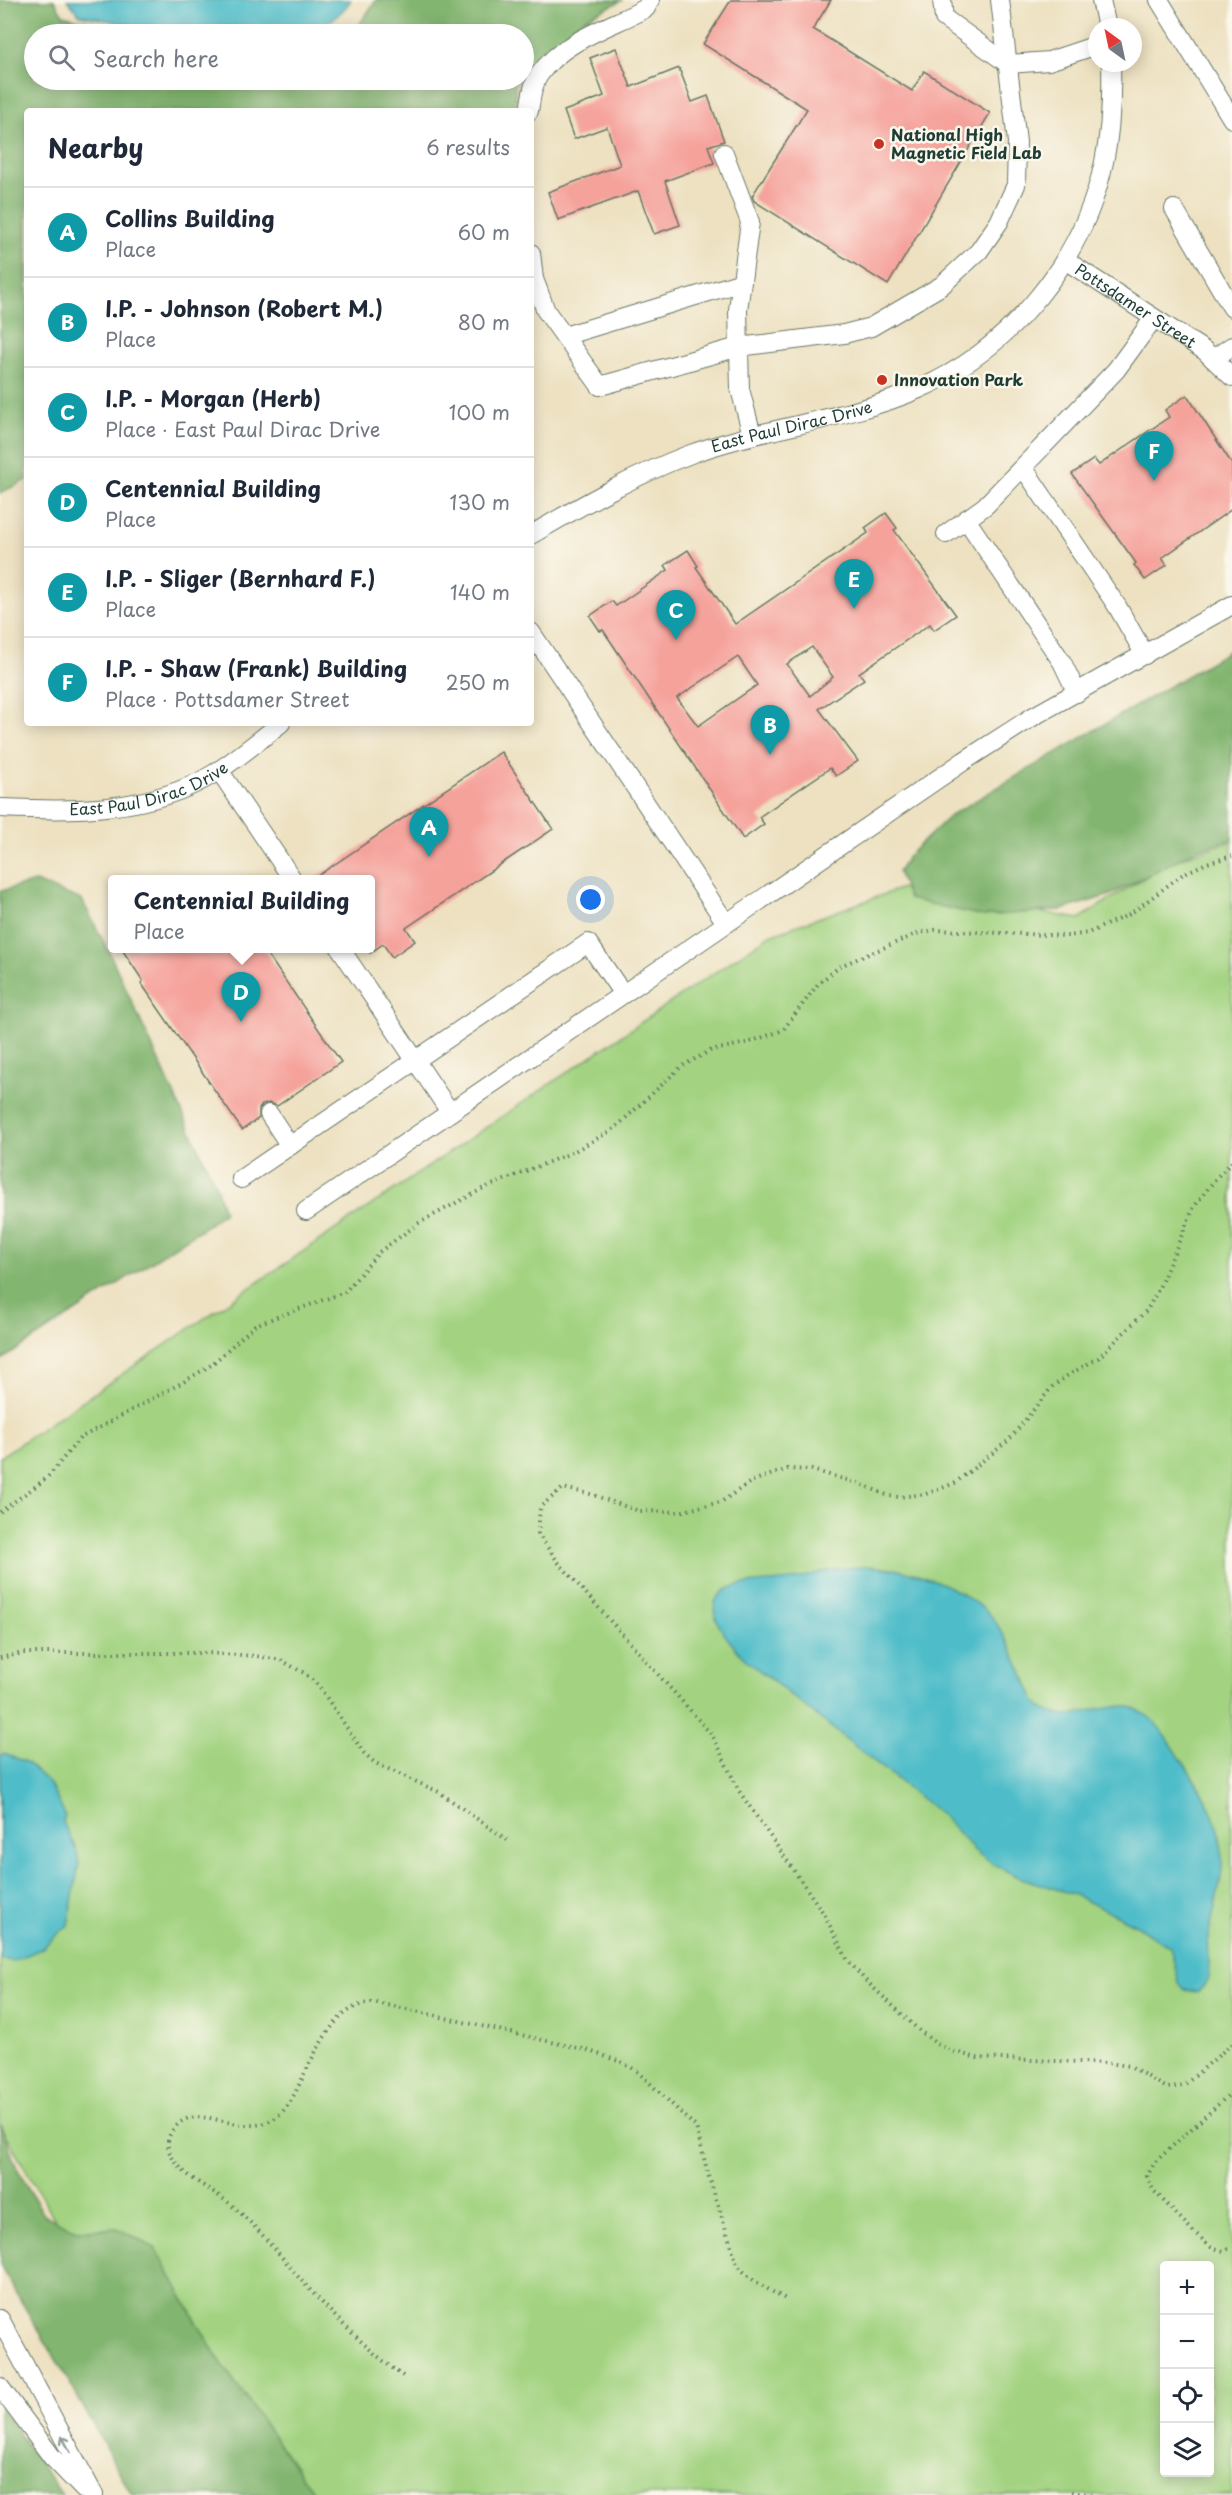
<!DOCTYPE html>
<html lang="en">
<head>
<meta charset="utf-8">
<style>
  body { margin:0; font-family:"Playpen Sans",sans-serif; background:#f2f2f3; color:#1f2937 }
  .controls { position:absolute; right:18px; bottom:18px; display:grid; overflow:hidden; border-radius:6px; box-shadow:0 3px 15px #0003 }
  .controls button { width:54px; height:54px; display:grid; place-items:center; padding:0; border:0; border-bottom:2px solid #e0e1e3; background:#fff; color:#1f2937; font:30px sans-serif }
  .compass { position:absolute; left:1088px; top:18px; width:54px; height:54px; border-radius:50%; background:#fff; box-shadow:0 3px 15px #0003; rotate:327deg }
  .you { position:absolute; left:591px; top:900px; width:21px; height:21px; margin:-15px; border:4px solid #fff; border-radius:50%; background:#1a73e8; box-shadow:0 0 0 9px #1a73e833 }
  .badge { display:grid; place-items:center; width:39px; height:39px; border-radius:50%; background:#0f766e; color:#fff; font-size:20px; font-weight:700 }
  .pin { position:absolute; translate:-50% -50px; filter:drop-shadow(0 2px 3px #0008) }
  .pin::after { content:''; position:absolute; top:32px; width:21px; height:18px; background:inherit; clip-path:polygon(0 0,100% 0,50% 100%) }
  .popup { position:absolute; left:108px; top:875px; width:267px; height:78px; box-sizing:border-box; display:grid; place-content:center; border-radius:6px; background:#fff; filter:drop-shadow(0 2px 4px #0005); font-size:20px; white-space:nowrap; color:#747a83 }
  .popup b { font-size:22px; color:#1f2937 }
  .popup::after { content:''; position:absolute; left:50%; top:100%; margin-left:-12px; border:12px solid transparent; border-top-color:#fff }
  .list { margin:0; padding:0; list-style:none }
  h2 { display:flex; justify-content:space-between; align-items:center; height:78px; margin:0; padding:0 24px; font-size:26px }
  h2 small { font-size:20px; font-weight:400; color:#747a83 }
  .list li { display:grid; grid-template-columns:39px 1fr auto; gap:18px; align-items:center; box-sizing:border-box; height:90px; padding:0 24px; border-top:2px solid #e0e1e3 }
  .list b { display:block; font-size:22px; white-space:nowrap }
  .list p { margin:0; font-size:20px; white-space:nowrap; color:#747a83 }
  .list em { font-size:20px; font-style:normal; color:#747a83 }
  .icon { flex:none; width:33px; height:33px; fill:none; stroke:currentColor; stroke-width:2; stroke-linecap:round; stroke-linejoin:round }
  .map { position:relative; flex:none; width:1232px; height:2495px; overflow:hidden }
  .search { position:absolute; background:#fff; box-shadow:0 3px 15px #0003; left:24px; top:24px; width:510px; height:66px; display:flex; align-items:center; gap:15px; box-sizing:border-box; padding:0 21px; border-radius:33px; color:#747a83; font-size:22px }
  .panel { position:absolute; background:#fff; box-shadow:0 3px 15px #0003; left:24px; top:108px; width:510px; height:618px; border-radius:6px }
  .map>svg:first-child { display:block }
  .green { fill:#a3d381; stroke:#61885a; stroke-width:1.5; fill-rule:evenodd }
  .forest { fill:#82b56f; stroke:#507952; stroke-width:1.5 }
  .water { fill:#50bdc9; stroke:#387d7e; stroke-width:1.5 }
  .building { fill:#f5a29b; fill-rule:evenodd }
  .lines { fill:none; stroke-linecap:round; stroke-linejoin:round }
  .minor-casing { stroke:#677665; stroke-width:20 }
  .path { stroke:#677665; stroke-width:4; stroke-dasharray:1.5 4.5; stroke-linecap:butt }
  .minor { stroke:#fff; stroke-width:18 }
  .oneway { stroke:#8f9e9a }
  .poi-dot { fill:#c8321e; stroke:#fbf7ec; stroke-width:2 }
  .labels { text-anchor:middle; stroke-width:5; stroke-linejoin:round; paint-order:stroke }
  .poi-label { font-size:16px; font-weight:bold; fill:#1f3d34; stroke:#fbf7ec; text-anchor:start }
  .street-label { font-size:16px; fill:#1f3d34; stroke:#fbf7ec }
</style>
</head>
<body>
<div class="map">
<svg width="1232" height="2495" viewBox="0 0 1232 2495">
  <rect width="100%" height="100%" fill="#fbf7ec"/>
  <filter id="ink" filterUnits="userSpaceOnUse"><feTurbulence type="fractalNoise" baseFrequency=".0167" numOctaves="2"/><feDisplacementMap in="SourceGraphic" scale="12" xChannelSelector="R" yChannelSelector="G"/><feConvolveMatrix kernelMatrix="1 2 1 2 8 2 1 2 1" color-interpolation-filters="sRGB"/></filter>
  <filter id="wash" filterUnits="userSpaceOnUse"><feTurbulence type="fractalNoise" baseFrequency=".008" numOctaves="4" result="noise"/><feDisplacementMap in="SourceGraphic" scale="24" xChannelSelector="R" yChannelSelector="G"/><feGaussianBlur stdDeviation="1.35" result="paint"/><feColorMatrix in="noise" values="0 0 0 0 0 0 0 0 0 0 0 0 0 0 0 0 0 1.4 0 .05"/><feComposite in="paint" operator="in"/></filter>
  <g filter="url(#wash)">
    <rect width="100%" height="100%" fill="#ede1c1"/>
    <!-- green -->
    <path class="green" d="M1232 841V2495H216L0 2126V1457L770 935 902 888 1079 919 1169 862ZM1164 2266H1210V2472H1164Z"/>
    <!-- forest -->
    <path class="forest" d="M0 0H54L63 15 136 34H34V80H520L515 85 516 111H27V480L0 493Z
      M376 0H623L586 18 546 47 524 75V34H353Z
      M1232 649V839L1196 850 1110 895 1061 910 983 916 909 899 898 872 909 855 951 815Z
      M35 882 82 900 109 952 216 1186 224 1212 209 1224 0 1361V891Z
      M0 2124 18 2171 44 2215 76 2231 117 2228 155 2248 215 2354 315 2495H132L66 2376 0 2266Z
      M0 2406 62 2495H0Z"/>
    <!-- water -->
    <path class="water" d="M67 0H351C343 14 322 28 308 34H196L137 26 80 15Z
      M867 1566C907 1569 938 1577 971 1600 976 1604 983 1607 987 1611 1007 1634 1023 1674 1036 1702 1067 1737 1109 1687 1146 1715 1162 1727 1172 1746 1183 1762 1204 1793 1225 1828 1222 1867 1220 1892 1212 1915 1208 1939 1204 1961 1220 1976 1197 1992L1185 1990 1179 1983 1170 1947 1136 1925 1075 1895 1021 1878 992 1864 974 1850 942 1815 745 1659C731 1643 696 1608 726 1590 741 1581 772 1583 790 1580 803 1578 816 1573 830 1570 842 1568 855 1568 867 1566Z
      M4 1754 26 1762 49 1783 65 1815 63 1822 77 1852 79 1864 68 1925 41 1949 13 1961 0 1959V1755Z"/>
    <g id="blocks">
      <!-- building -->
      <path class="building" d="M731 0H831L813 29 912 91 924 71 990 113 888 285 754 201 752 196 807 109 703 44Z
        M616 48 631 87 679 68 692 102 708 96 724 141 708 146 714 163 665 181 680 225 654 234 638 191 558 220 548 192 620 165 607 127 574 139 564 111 604 96 590 58Z
        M1187 395 1232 464V509L1162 558 1167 565 1145 580 1134 565 1136 563 1072 474 1094 459 1099 465 1169 417 1165 410Z
        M886 513 897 528 894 530 956 615 934 630 930 624 859 673 864 679 819 709 858 761 836 776 830 768 759 817 764 824 743 839 603 630 600 631 590 616 612 601 616 606 668 570 665 565 688 550 698 566 696 567 735 624 868 533 865 528ZM812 647 833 677 810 696 787 664ZM738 657 757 685 698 726 677 698Z
        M501 752 553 829 406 928 415 941 392 957 383 944 370 953V879H313Z
        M121 948H263L341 1062 277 1106 269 1103 262 1105 259 1109V1118L242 1130 141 983 143 981Z"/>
    </g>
  </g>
  <g filter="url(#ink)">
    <use href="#blocks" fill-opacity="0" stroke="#677665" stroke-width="1.5"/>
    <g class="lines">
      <!-- minor casing -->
      <g class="minor-casing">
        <g id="minor">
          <path d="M942 0 944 18 1008 64 1049 61 1097 45"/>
          <path d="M1101 0 1107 27"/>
          <path d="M1159 0 1232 119"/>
          <path d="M529 111C531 99 532 85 539 75 563 40 611 27 646 8L650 0"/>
          <path d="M724 153 750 222 738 310 740 389 752 435"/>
          <path d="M1174 209 1232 308"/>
          <path d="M531 253 534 279 546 311 600 386 739 347 844 334 871 327 941 286 979 251 999 222 1016 185 1017 142 1000 0"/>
          <path id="s1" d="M1065 260 1205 351 1232 377"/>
          <path d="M564 336 742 282"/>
          <path d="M1213 359 1232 346"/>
          <path d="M1023 467 1117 606 1145 655"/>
          <path d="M966 519 1062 662 1077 693"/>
          <path d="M946 534 985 506 1048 441 1116 370 1154 318"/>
          <path id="s2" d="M531 535C582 505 633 476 688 455 763 427 845 421 919 389 1011 349 1083 260 1104 162 1111 129 1112 97 1111 63"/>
          <path d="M531 632 726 923"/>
          <path d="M219 770 293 880"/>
          <path id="s3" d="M0 808C73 811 150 813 215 773 238 758 259 741 281 723"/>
          <path d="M340 948 450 1112"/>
          <path d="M269 1114 290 1146"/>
          <path d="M241 1179 588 943 623 994"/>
          <path d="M306 1211 964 761 1034 716 1232 605"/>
          <path d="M0 2319 94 2495"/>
          <path d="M0 2387 52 2457 84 2490"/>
        </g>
      </g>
      <!-- path -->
      <path class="path" d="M1232 1162 1216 1178 1194 1207 1158 1290 1147 1310 1098 1358 1067 1376 1052 1387 1009 1440 955 1483 926 1494 899 1497 889 1496 858 1483 812 1470 788 1469 752 1481 721 1502 679 1512 639 1511 590 1494 563 1488 540 1507 538 1534 558 1562 712 1735 739 1791 824 1914 847 1959 864 1979 921 2032 937 2044 952 2051 977 2058 1108 2063 1130 2066 1167 2088 1183 2086 1232 2044
        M0 1512 47 1478 80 1438 185 1381 211 1365 255 1325 345 1292 379 1252 419 1223 482 1189 571 1153 614 1129 682 1066 710 1051 750 1042 783 1030 818 984 840 966 919 933 935 930 1068 936 1088 933 1130 914 1183 874 1207 863 1232 856
        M0 1658 23 1653H205L256 1656 281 1660 304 1673 318 1685 364 1753 375 1763 439 1792 510 1842
        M1232 2092 1155 2162 1147 2176 1153 2190 1195 2233 1211 2247 1224 2251 1232 2247
        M403 2376C368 2351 330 2312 301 2280 278 2253 257 2226 230 2204 211 2188 182 2177 171 2155 165 2145 168 2134 176 2126 206 2095 261 2161 295 2093 310 2065 332 2004 371 2003 378 2003 386 2005 393 2006L587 2050 621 2062 637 2071 696 2127 708 2174 737 2264C750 2281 768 2289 786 2299
        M1072 2492 1092 2495"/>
      <!-- minor -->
      <use href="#minor" class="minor"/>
    </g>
    <!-- one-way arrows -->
    <defs><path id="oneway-shaft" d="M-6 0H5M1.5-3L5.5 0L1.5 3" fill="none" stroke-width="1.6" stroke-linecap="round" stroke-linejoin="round" transform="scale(1.5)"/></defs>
    <use class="oneway" href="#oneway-shaft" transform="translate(66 2444) rotate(-118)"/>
  </g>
  <!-- markers -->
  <g class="poi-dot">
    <circle cx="879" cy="144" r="6"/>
    <circle cx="882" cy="380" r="6"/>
  </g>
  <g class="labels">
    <!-- poi labels -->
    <g class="poi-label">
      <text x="891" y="141">National High<tspan x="891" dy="18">Magnetic Field Lab</tspan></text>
      <text x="894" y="386">Innovation Park</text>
    </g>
    <!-- street labels -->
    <g class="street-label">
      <text dy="6" stroke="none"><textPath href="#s1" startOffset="84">Pottsdamer Street</textPath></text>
      <text dy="6" stroke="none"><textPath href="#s2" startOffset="284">East Paul Dirac Drive</textPath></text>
      <text dy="6" stroke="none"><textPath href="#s3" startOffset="152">East Paul Dirac Drive</textPath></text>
    </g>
  </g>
</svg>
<div class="controls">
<button>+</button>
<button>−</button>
<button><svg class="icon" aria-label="locate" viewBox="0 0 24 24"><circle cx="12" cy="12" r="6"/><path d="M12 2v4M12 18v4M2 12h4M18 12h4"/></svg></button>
<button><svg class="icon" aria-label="layers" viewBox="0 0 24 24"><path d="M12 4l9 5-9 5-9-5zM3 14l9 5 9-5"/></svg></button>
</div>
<svg class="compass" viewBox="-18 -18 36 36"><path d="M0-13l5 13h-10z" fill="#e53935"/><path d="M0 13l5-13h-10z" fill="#747a83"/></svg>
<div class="you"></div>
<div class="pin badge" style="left:429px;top:857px;background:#0f9aa8">A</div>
<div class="pin badge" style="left:770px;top:755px;background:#0f9aa8">B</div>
<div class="pin badge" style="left:676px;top:640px;background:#0f9aa8">C</div>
<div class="pin badge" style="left:241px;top:1022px;background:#0f9aa8">D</div>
<div class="popup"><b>Centennial Building</b>Place</div>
<div class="pin badge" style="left:854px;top:609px;background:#0f9aa8">E</div>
<div class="pin badge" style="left:1154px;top:481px;background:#0f9aa8">F</div>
<div class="search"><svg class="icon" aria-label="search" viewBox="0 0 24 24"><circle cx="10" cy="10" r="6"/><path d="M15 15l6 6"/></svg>Search here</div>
<section class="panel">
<h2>Nearby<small>6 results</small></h2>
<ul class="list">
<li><span class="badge" style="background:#0f9aa8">A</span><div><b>Collins Building</b><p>Place</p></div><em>60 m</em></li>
<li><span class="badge" style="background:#0f9aa8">B</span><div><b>I.P. - Johnson (Robert M.)</b><p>Place</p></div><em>80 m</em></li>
<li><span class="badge" style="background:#0f9aa8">C</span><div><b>I.P. - Morgan (Herb)</b><p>Place · East Paul Dirac Drive</p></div><em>100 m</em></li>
<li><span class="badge" style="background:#0f9aa8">D</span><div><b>Centennial Building</b><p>Place</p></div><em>130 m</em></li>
<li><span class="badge" style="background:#0f9aa8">E</span><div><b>I.P. - Sliger (Bernhard F.)</b><p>Place</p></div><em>140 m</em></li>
<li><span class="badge" style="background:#0f9aa8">F</span><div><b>I.P. - Shaw (Frank) Building</b><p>Place · Pottsdamer Street</p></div><em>250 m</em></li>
</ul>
</section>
</div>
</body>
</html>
